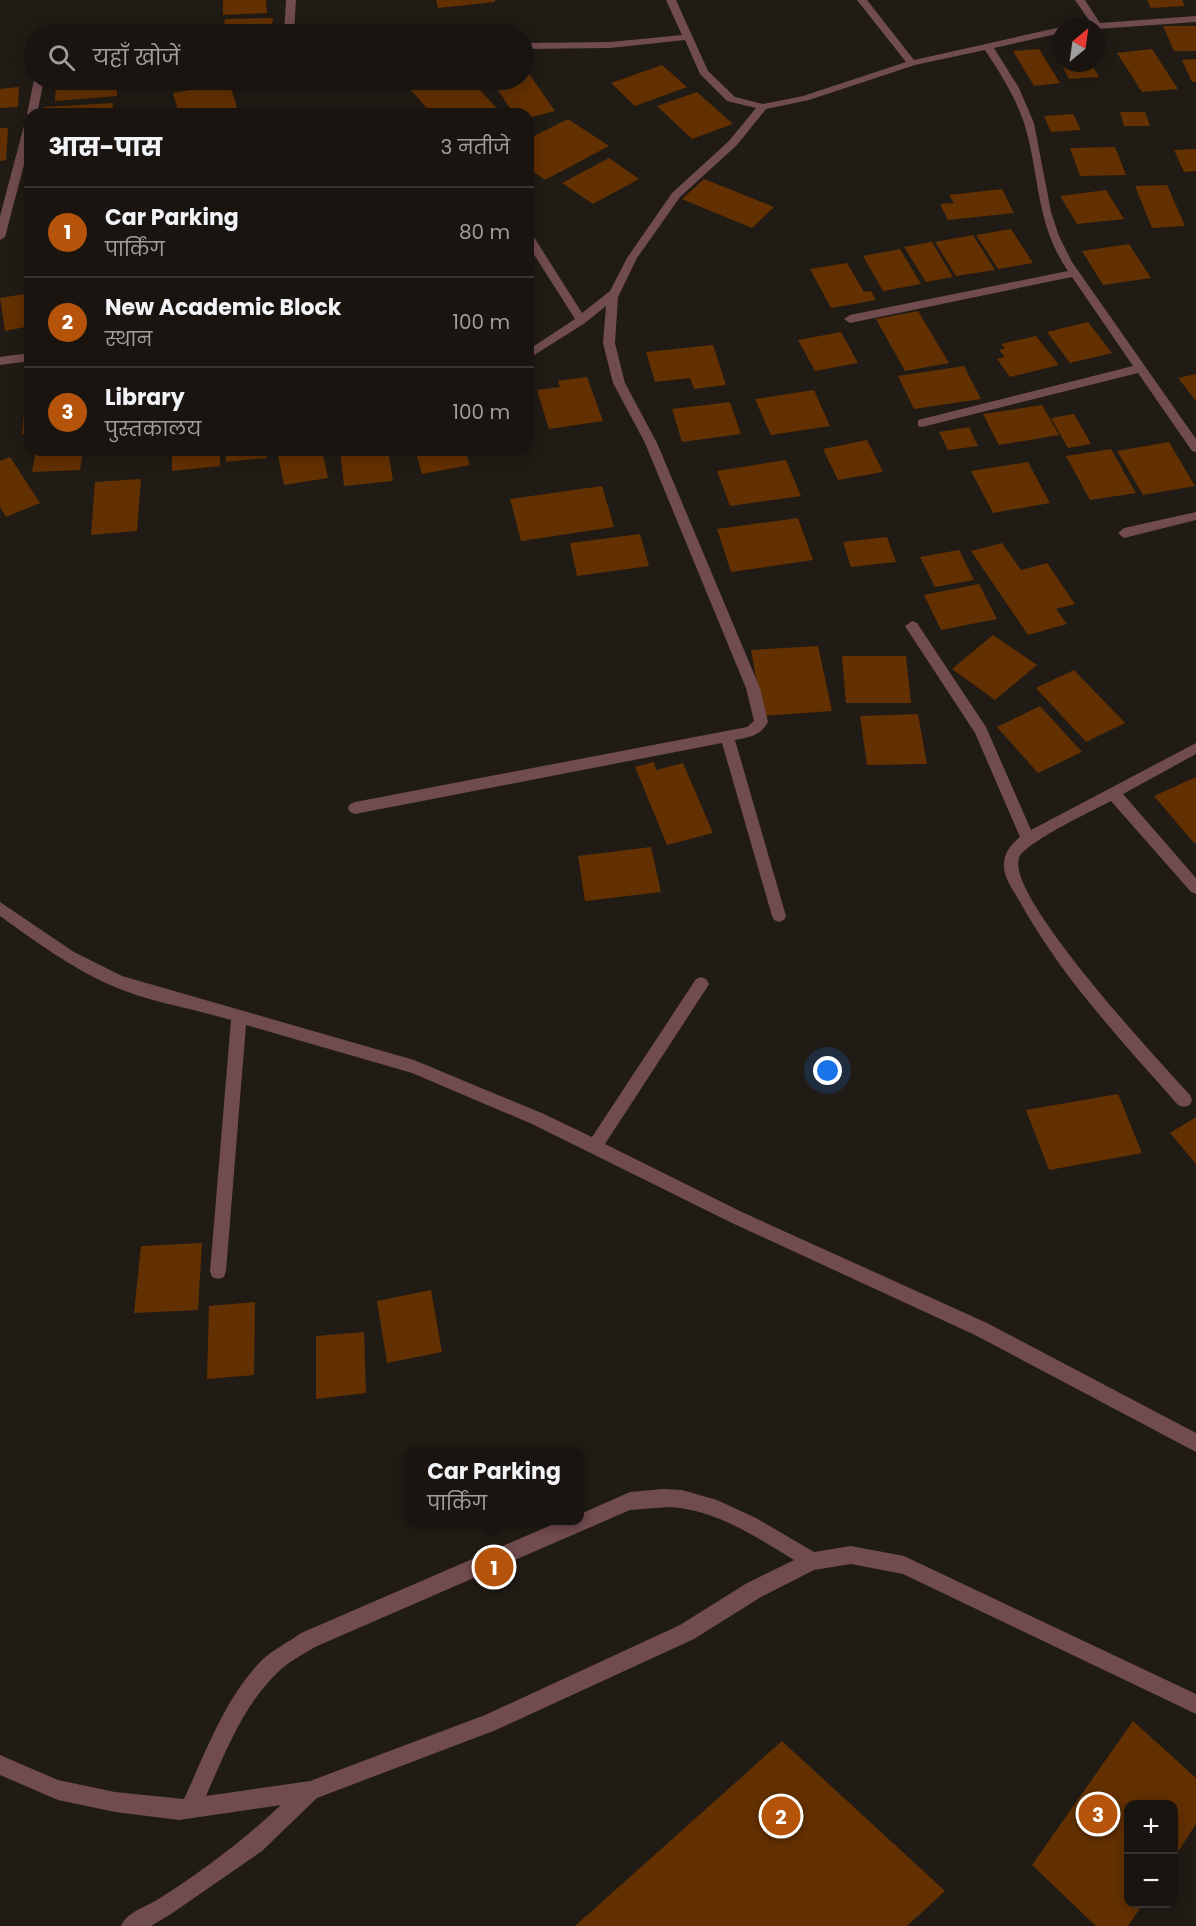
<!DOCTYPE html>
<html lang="hi">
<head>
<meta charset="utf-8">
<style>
  body { margin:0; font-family:Poppins,"Noto Sans Devanagari",sans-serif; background:#26211e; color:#f1f3f6 }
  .controls { position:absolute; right:18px; bottom:18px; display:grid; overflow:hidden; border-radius:12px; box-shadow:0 3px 15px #0003 }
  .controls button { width:54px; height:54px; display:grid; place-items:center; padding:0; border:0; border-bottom:2px solid #373330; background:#191410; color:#f1f3f6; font:30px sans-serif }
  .compass { position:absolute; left:1052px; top:18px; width:54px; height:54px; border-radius:50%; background:#191410; box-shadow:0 3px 15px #0003; rotate:29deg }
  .you { position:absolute; left:828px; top:1071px; width:21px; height:21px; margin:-15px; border:4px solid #fff; border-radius:50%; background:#1a73e8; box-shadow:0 0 0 9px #1a73e833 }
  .badge { display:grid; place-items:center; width:39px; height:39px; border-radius:50%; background:#b45309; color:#fff; font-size:20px; font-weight:700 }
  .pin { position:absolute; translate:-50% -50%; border:3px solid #fff; box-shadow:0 2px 6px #0006 }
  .popup { position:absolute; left:404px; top:1447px; width:180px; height:78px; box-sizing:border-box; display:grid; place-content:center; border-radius:12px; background:#191410; filter:drop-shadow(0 2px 4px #0005); font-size:20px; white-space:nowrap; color:#9f9e9f }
  .popup b { font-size:22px; color:#f1f3f6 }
  .popup::after { content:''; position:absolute; left:50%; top:100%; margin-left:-12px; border:12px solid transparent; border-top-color:#191410 }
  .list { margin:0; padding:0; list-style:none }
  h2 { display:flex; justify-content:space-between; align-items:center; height:78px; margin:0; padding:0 24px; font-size:26px }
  h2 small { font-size:20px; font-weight:400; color:#9f9e9f }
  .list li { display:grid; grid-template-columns:39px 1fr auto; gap:18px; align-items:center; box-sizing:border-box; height:90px; padding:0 24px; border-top:2px solid #373330 }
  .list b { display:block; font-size:22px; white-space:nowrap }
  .list p { margin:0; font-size:20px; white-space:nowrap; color:#9f9e9f }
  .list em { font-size:20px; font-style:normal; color:#9f9e9f }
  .icon { flex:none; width:33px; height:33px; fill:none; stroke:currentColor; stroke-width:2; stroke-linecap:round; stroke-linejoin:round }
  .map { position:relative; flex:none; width:1196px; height:1926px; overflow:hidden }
  .search { position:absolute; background:#191410; box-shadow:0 3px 15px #0003; left:24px; top:24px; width:510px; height:66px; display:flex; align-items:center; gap:15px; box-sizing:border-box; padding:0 21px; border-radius:33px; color:#9f9e9f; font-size:22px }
  .panel { position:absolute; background:#191410; box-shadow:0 3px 15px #0003; left:24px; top:108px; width:510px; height:348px; border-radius:18px }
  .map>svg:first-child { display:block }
  .building { fill:#633001 }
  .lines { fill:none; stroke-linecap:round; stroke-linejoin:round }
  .lane { fill:#704b4f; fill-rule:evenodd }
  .street { fill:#704b4f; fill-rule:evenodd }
</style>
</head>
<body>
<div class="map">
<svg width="1196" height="1926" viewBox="0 0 1196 1926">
  <rect width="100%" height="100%" fill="#211b15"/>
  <!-- building -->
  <path class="building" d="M223 0H266L267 13 223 15Z
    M436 0H495V2L438 8Z
    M1147 0H1182L1185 6 1151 8Z
    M273 18 271 34H223L225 19Z
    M1163 26H1196V51H1174Z
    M1039 49 1060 83 1034 86 1013 51Z
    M1152 49 1178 89 1142 92 1117 53Z
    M1196 59V82H1192L1182 60Z
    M1061 63H1091L1099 77 1069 79Z
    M662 65 687 87 635 106 611 83Z
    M527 71 555 111 528 118V114H514L491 80H524V72Z
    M56 80H117V96L55 101Z
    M441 80H471L502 114H432L410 89Z
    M229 83 239 113 179 114 173 93Z
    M19 87 18 107 0 108V89Z
    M697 92 733 124 692 139 657 106Z
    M113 103 112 114H43L44 107Z
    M1120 112H1145L1150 126H1124Z
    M1073 114 1081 130 1051 132 1044 116Z
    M568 119 609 146 545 180 528 168V139Z
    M0 128H8L6 160 0 161Z
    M1115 147 1126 175 1080 176 1070 148Z
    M1196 149V171L1184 172 1174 150Z
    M609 158 639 179 593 204 562 183Z
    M704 179 774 207 752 228 682 199Z
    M1167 185 1185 226 1152 228 1135 186Z
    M1002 189 1014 213 948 220 940 204 954 203 949 195Z
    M1106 190 1124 219 1077 224 1060 196Z
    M1011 229 1033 263 998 269 976 235Z
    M973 235 995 270 956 276 935 242Z
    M932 242 953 277 926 282 904 247Z
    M1129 244 1151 278 1103 285 1082 251Z
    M900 249 921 284 883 291 863 256Z
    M847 263 864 292 871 291 876 300 831 308 810 269Z
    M30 293V326L5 331 0 298Z
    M918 311 949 363 905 371 876 319Z
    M1088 322 1112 353 1070 363 1047 332Z
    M841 332 858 363 815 371 798 340Z
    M1036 336 1059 365 1010 377 997 359 1005 357 999 350 1005 348 1001 344Z
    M713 345 726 385 694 389 690 378 655 382 646 352Z
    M964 366 981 399 914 409 898 376Z
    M1196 374V401L1178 378Z
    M587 377 603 421 549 429 537 390 560 387 558 381Z
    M814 390 830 426 771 435 755 399Z
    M730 402 741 434 682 442 672 409Z
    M1042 405 1059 435 999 445 983 414Z
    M30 413V433L22 434 24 414Z
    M1074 414 1091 444 1068 448 1051 418Z
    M969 427 978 446 948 450 939 432Z
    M867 440 883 472 838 480 823 449Z
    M1169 442 1195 486 1143 495 1117 451Z
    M1111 449 1136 493 1090 500 1066 456Z
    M36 450H83L80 470 32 472Z
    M172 450H220V466L172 471Z
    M225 450H266L267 458 226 462Z
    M277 450H322L328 478 284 485Z
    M340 450H388L393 481 344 486Z
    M415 450H465L470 465 422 474Z
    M10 457 40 503 6 517 0 507V461Z
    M786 460 801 496 730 506 717 471Z
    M1028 462 1050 503 993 513 971 471Z
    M141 479 137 531 91 535 95 482Z
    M602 486 614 527 521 541 510 499Z
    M798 518 813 560 731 572 717 529Z
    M640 534 649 566 577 576 570 543Z
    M887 537 896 562 851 567 843 542Z
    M1002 543 1021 570 1047 563 1075 604 1056 609 1067 624 1028 635 971 551Z
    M959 550 974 580 935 587 920 557Z
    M979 584 997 619 941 630 924 595Z
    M993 635 1037 665 995 700 952 669Z
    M818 646 832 711 763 716 751 650Z
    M842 656H906L911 703H846Z
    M1074 670 1125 723 1086 742 1036 688Z
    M1040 706 1082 752 1038 773 997 727Z
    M918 714 927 764 867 765 860 716Z
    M654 762 656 770 683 763 713 833 667 845 635 767Z
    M1196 777V843H1194L1154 796Z
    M651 847 661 892 585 901 578 856Z
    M1118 1094 1142 1153 1049 1170 1026 1110Z
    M1196 1117V1164L1170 1133Z
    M202 1243 198 1310 134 1313 141 1246Z
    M431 1290 442 1352 387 1363 377 1301Z
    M255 1302 254 1375 207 1379 209 1306Z
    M364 1332 366 1393 316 1399V1336Z
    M1133 1721 1196 1778V1824L1174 1858V1804H1128V1904H1143L1128 1926H1096L1032 1865Z
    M782 1741 945 1891 907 1926H575Z"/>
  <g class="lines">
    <!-- lane -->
    <path class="lane" d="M663 1489 682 1490 717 1500 756 1518 814 1552 851 1546 904 1556 1196 1694V1714L903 1574 851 1564 814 1570 761 1597 694 1639 496 1730 317 1798 262 1851 171 1914 151 1926H121C126 1913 145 1907 157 1900 201 1872 243 1841 281 1805L179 1820 115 1812 58 1800 0 1775V1755L58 1780 115 1792 184 1799C206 1752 225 1697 263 1659 274 1649 289 1642 301 1633L563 1520H580V1514L630 1492ZM669 1507C714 1509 757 1537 794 1560L747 1583 680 1625 485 1715 310 1781 206 1796C225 1753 243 1706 277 1673 288 1662 302 1655 315 1647L630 1510Z"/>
    <!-- street -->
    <path class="street" d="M286 0H296L294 34H284Z
      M666 0H676L708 71 735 97 763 104 803 96 906 62 857 0H867L914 60 1061 27V33L994 48 1019 88 1034 123 1051 212 1059 236 1072 262 1196 439V452L1192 451 1138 373 922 427 918 426V420L922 419 1133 366 1072 277 850 323 844 319 850 315 1068 271C1035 223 1040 174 1024 123 1015 96 1000 73 985 50L915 65 809 100 766 109 737 145 680 197 637 258 618 297 615 343 625 383 657 443 760 688 768 722C760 736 750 737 735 740L786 916 784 920 779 922 774 920 772 916 722 743 355 814 350 812 348 808 350 804 355 802 747 727 754 721 746 688 645 443 613 383 603 343 606 306 585 323 528 359V350L575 319 528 245V233L532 234 582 313 610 291 627 258 672 193 729 141 756 108 727 101 700 74 685 40 610 48 524 49V43L610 42 682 35Z
      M1075 0H1085L1100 23 1196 16V22L1097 29 1076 27 1091 23Z
      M34 80H44L37 114H30V117L27 114Z
      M30 119V142L5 237 0 240V216L25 122Z
      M30 353V361L0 365V357Z
      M1196 512V520L1124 538 1118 533 1124 528Z
      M912 621 917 623 986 727 1031 830 1196 743V754L1123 794 1196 878V894L1191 892 1111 801C1094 810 1024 843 1019 858 1005 896 1160 1062 1190 1095L1192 1100 1190 1105 1184 1107 1178 1105C1121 1040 1062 978 1020 902 1013 890 1003 877 1004 864 1004 852 1012 844 1020 837L975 733 905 626Z
      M0 902 74 952 122 976 414 1060 544 1114 592 1137 696 979 701 977 706 979 709 984 706 989 605 1144 744 1213 987 1323 1196 1433V1452L975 1335 732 1223 532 1124 412 1073 246 1025 226 1271 224 1277 218 1279 212 1277 210 1271 231 1020C191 1008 148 1002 110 985 70 967 36 942 0 916Z"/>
  </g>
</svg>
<div class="controls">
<button>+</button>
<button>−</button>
</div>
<svg class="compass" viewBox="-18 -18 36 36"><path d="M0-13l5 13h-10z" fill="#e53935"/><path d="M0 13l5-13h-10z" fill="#9f9e9f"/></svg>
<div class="you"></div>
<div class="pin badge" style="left:494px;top:1567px">1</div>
<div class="popup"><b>Car Parking</b>पार्किंग</div>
<div class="pin badge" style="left:781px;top:1816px">2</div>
<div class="pin badge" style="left:1098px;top:1814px">3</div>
<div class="search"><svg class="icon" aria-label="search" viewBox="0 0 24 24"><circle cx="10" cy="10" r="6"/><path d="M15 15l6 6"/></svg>यहाँ खोजें</div>
<section class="panel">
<h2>आस-पास<small>3 नतीजे</small></h2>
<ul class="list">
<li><span class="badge">1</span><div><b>Car Parking</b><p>पार्किंग</p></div><em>80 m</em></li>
<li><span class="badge">2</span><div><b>New Academic Block</b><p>स्थान</p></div><em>100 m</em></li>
<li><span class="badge">3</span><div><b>Library</b><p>पुस्तकालय</p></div><em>100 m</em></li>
</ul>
</section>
</div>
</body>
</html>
